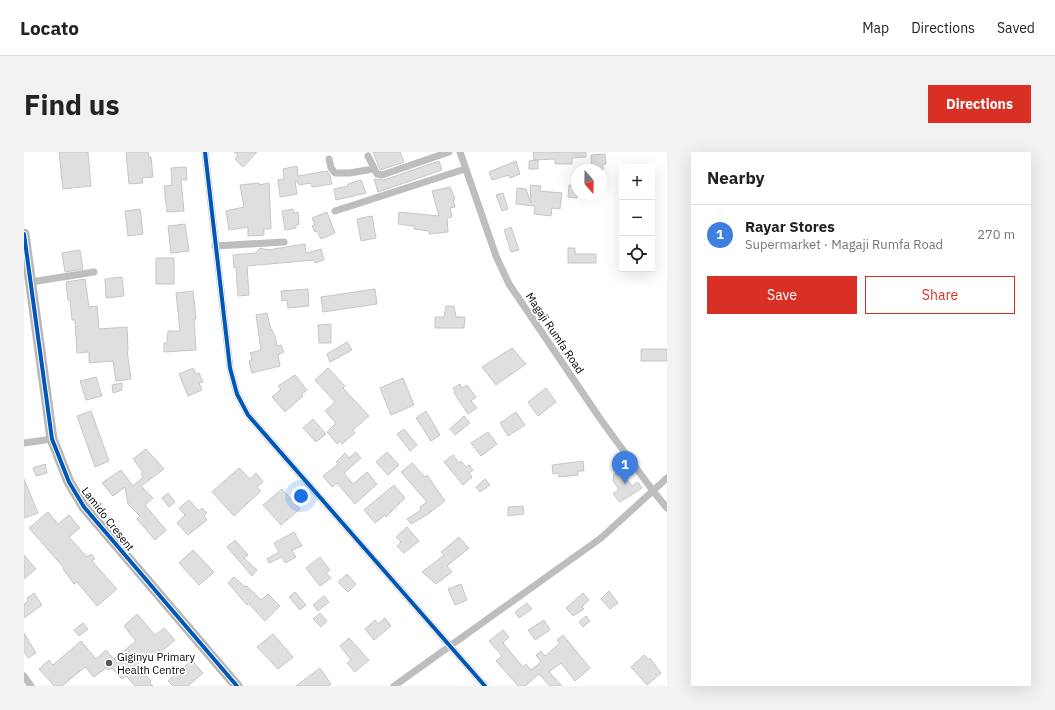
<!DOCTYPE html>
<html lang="en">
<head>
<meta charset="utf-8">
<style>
  body { margin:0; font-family:"IBM Plex Sans",sans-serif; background:#f2f2f2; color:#222 }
  .controls { position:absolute; right:12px; top:12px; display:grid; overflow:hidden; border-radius:0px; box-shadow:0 4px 16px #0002 }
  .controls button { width:36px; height:36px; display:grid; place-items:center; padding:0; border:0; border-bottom:1px solid #e0e0e0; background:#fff; color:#222; font:20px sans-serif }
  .compass { position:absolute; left:547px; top:12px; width:36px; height:36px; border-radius:50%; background:#fff; box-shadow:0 4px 16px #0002; rotate:160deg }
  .you { position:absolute; left:277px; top:344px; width:14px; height:14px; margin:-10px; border:3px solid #fff; border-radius:50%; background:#1a73e8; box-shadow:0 0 0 6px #1a73e833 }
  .badge { display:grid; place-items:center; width:26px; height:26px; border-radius:50%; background:#d93025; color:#fff; font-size:13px; font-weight:700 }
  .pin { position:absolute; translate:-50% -33px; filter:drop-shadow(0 1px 2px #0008) }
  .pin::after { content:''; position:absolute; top:21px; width:14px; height:12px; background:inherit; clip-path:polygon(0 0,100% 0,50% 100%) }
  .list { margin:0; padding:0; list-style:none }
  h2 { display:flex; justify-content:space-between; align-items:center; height:52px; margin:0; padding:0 16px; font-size:17px }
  h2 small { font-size:13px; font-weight:400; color:#767676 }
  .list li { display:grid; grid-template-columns:26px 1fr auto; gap:12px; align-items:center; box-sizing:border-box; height:60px; padding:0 16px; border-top:1px solid #e0e0e0 }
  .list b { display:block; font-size:15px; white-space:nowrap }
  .list p { margin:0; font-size:13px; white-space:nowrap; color:#767676 }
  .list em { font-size:13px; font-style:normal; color:#767676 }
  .actions { display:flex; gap:8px; padding:12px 16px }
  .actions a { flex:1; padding:9px 0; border:1px solid #d93025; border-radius:0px; text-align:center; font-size:14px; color:#d93025 }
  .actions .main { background:#d93025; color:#fff }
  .icon { flex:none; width:22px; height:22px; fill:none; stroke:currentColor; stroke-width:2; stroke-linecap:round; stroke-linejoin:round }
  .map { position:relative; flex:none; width:643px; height:534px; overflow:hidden; border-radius:0px }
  header { display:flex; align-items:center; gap:24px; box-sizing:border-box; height:56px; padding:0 20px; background:#fff; border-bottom:1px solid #e0e0e0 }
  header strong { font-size:19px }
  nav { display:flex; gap:22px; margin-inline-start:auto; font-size:14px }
  .intro { display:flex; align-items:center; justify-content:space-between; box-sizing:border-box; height:96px; padding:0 24px }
  h1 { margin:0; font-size:28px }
  .button { padding:10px 18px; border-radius:0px; background:#d93025; color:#fff; font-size:14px; font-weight:700 }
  main { display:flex; gap:24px; padding:0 24px }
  aside { flex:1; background:#fff; border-radius:0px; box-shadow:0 4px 16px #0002 }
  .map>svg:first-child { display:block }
  .building { fill:#dfdfdf; stroke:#c7c7c7 }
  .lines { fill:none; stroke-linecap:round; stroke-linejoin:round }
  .street { stroke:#bebebe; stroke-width:7 }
  .secondary { stroke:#b8b8b8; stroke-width:11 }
  .cycleway-casing { stroke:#fff; stroke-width:6 }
  .cycleway { stroke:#0057b8; stroke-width:4 }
  .poi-dot { fill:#595959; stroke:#fff; stroke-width:1.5 }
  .labels { text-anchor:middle; stroke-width:3.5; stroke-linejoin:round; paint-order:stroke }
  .street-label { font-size:11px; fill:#000; stroke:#fff }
  .poi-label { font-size:11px; fill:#000; stroke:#fff; text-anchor:start }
</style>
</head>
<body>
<header>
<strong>Locato</strong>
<nav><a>Map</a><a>Directions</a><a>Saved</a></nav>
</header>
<div class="intro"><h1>Find us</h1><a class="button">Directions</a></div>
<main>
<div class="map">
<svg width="643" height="534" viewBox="0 0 643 534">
  <rect width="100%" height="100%" fill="#fff"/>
  <!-- building -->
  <path class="building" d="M35 0H64L67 34 39 37Z
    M102 0H124L125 5H127L129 25 118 26 119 31 105 32Z
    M210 0H233L219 15 211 7 214 3Z
    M349 0H376L380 10 356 18Z
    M509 0H562V5L548 6V12H531V7L510 8Z
    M581 2 582 12H579V18H568L567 3Z
    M514 8V17H505V9Z
    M415 9 418 18 354 40 350 27 360 28Z
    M492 9 496 22 486 26 485 23 468 28 465 20Z
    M273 14 274 24 303 19 306 23 308 32 288 35 287 31 275 33 273 29H271L273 42 256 45 254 28 260 27 259 17Z
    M162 15 163 28H157L160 59 143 60 140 34 148 33 147 16Z
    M337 28 342 41 312 48 310 37 324 34V32Z
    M235 31V33L245 31 247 77H240V83L224 84V75L205 78 202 59 220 55 216 33Z
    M506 33 517 34 516 39 538 41 536 57 528 56 527 64 510 62 511 54 492 52 493 36 502 37 507 51Z
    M545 33 553 34V46L544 45Z
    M426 35 431 47H429L431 55 426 56 428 65 423 66 424 80 405 82V79L390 77V74L374 72 375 60 415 64 408 39Z
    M479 41 484 57 478 59 472 43Z
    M116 57 119 82 104 84 101 59Z
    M269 57 270 61 274 60 275 72 272 73V76L261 78 258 59Z
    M303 60 311 81 297 87 293 79 291 80 288 74 291 73 288 66Z
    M348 64 352 86 337 89 333 67Z
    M161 72 165 99 147 101 144 74Z
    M487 75 495 98 487 100 480 78Z
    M281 92 282 101 297 97 300 108 291 111 290 108 223 114 225 143 214 144 212 115 210 116 209 103 232 101 236 96 244 98Z
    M544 96H551V102H572V111H544Z
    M56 98 59 117 41 120 38 101Z
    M132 106H150V132H132Z
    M98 125 100 144 82 146 81 127Z
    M61 127 65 155 73 154 75 177 103 175 104 198H103L107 227 92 229 89 209 65 211V200L53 201 51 168H48L46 148H44L42 130Z
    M284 137 285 154 264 156 263 148 258 149 257 139Z
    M351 137 353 152 299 160 297 145Z
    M169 139 172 167H170L172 198 140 200V191H143L144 179H156L152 141Z
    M422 154H430L432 165H441L440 176H411V165H420Z
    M243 161 247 178H248L251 184 253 194 257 193 260 200 254 203 256 214 228 221 225 209 228 208 226 201 237 198 232 163Z
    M307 172V191H295L294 173Z
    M323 190 328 198 306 210 303 202Z
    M488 196 502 212 472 233 458 215Z
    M617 197H643V209H617Z
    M169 216 172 222 175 221 179 230 175 231 178 238 164 244 155 222Z
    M304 216 321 234 319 236 345 264 329 278 331 281 318 292 316 289 313 292 303 280 312 271 301 259 311 250 291 228Z
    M271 223 283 238 278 242 279 244 261 260 248 245 257 237 254 234Z
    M72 225 78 244 62 248 56 229Z
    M379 226 390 253 367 263 356 236Z
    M98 231V238L89 241 88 233Z
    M436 232 438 236 443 233 452 245 447 249 453 256 444 262 430 241 431 240 429 236Z
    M522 236 532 250 514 264 504 250Z
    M67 259 85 309 71 315 53 264Z
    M402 259 416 283 407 289 392 266Z
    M492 260 501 273 484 284 476 271Z
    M440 264 446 271 431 283 426 277Z
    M289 267 302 282 292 290 279 276Z
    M380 277 393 293 386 299 373 282Z
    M464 280 473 292 457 304 447 291Z
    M122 297 140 317 117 334 129 346 121 353 142 378 131 388 113 367 116 364 104 352 101 335 89 344 78 331 97 318 109 334 119 325 117 322 119 320 109 307Z
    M332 300 337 306 320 321 329 332 343 320 353 332 331 352 313 331 308 335 299 324 314 312 312 310 321 301 325 306Z
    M363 300 375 313 364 323 352 310Z
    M429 303 435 311 437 309 442 315 445 313 449 318 445 321 448 325 439 333 420 310Z
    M559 309 560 319H554V323L535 325V321L529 322 528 313Z
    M388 311 401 325 403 323 421 349 404 362 387 372 383 367 397 358 396 355 403 350 377 320Z
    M21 312 23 321 12 324 9 316Z
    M600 312 605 318 599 322 608 334 614 330 618 336 596 350 589 342 595 337 589 329 590 322 594 319 592 317Z
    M215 316 226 327 232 321 239 330 233 335 237 339 210 364 188 340Z
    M0 327 14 361 0 366Z
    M461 327 466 333 456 340 452 335Z
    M370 333 381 346 362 365 361 363 351 371 340 358Z
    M258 337 276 357 257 373 239 353Z
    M144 341 151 350 145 355 138 346Z
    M165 348 175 359 178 356 183 361 180 364 183 368 164 383 153 371 161 363 155 356Z
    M499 354 500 362 484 364V355Z
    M24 360 34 372 45 363 56 376 45 385 63 405 67 402 71 407 68 409 93 437 73 454 53 430 50 432 39 417 40 416 5 376Z
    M383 375 395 389 380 401 373 394 377 390 372 385Z
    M270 380 278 394 268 398 272 405 261 411 258 405 245 411 243 407 255 400 250 391Z
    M435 385 445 396 423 414 428 420 412 432 398 420 420 403 417 400Z
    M211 388 224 403 220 406 233 418 228 424 203 395Z
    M169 398 190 420 175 433 155 411Z
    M0 403 12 417 0 427Z
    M296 405 306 418 302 421 307 426 296 434 282 416Z
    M323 422 332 432 324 440 314 430Z
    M210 425 221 435 223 434 237 448 244 442 256 454 241 469 224 451 223 453 204 431Z
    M437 432 443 448 431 453 424 437Z
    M585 439 594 451 586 457 577 447Z
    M271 440 282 453 276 458 265 445Z
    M10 441 18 453 0 466V452L4 449 3 446Z
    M559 441 565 448 558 455 560 457 549 464 542 456Z
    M300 444 305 450 294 459 289 453Z
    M503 451 508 457 495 466 491 460Z
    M296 461 303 469 297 475 289 467Z
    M113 462 131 483 140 476 151 488 137 500 135 498 124 507 122 505 113 513 127 529 126 531 129 534H111L102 524 98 527 88 516 84 518 82 516 70 525 61 515 38 534H30L15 517 25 508 29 513 57 489 72 507 82 498 90 507 112 489 100 474Z
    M562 464 566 469 559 475 555 470Z
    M361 466 367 474 350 488 341 477 351 468 354 472Z
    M520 468 526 478 511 488 504 478Z
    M59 471 64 477 55 484 50 478Z
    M479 478 485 485 479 491 499 515 502 512 507 518 517 510 512 503 517 499 521 504 536 491 533 488 539 483 566 516 551 529 537 511 525 520 538 534H526L515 522 501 534H494L472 509 478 504 465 489Z
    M0 481 12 501 4 506 0 500Z
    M249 482 269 505 254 517 233 495Z
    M325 486 345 508 331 520 323 511 327 508 316 494Z
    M620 503 625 508 626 506 637 521 623 533 607 515Z
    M168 508 179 521 164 534H149L144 529Z
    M296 516 307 532 304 534H272Z"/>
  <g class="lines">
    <!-- street -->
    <path class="street" d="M181 0 206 216 213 242 224 263 461 534
      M436 0 472 104 485 132 577 268 629 339 643 356
      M344 4 353 22 358 23 425 0
      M305 7 307 16 311 21H326L349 17
      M311 59 441 17
      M191 94 260 90
      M7 130 70 120
      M0 291 28 287
      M0 524 7 534
      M370 534 577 386 643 326"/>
    <!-- secondary -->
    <path class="secondary" d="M0 82 28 287 45 330 60 355 213 534"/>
    <!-- cycleway casing -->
    <g class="cycleway-casing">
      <path id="cycleway" d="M181 0 206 216 213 242 224 263 461 534
        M0 82 28 287 45 330 60 355 213 534"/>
    </g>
    <!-- cycleway -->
    <use href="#cycleway" class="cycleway"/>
  </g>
  <!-- markers -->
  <circle class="poi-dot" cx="85" cy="511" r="4"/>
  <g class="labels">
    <!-- street labels -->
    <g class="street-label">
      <text transform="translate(531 181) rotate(56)" y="4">Magaji Rumfa Road</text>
      <text transform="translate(84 367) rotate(52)" y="4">Lamido Cresent</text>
    </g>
    <!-- poi labels -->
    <g class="poi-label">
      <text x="93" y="509">Giginyu Primary<tspan x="93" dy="13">Health Centre</tspan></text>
    </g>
  </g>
</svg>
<div class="controls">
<button>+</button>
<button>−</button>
<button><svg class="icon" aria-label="locate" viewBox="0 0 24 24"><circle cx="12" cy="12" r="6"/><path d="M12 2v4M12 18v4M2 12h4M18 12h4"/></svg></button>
</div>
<svg class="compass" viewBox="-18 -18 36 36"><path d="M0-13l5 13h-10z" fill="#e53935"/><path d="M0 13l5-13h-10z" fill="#767676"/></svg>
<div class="you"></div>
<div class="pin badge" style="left:601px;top:332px;background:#3f7fe0">1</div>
</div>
<aside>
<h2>Nearby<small></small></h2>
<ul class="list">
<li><span class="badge" style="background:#3f7fe0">1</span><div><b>Rayar Stores</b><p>Supermarket · Magaji Rumfa Road</p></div><em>270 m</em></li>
</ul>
<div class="actions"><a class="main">Save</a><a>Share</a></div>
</aside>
</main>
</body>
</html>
